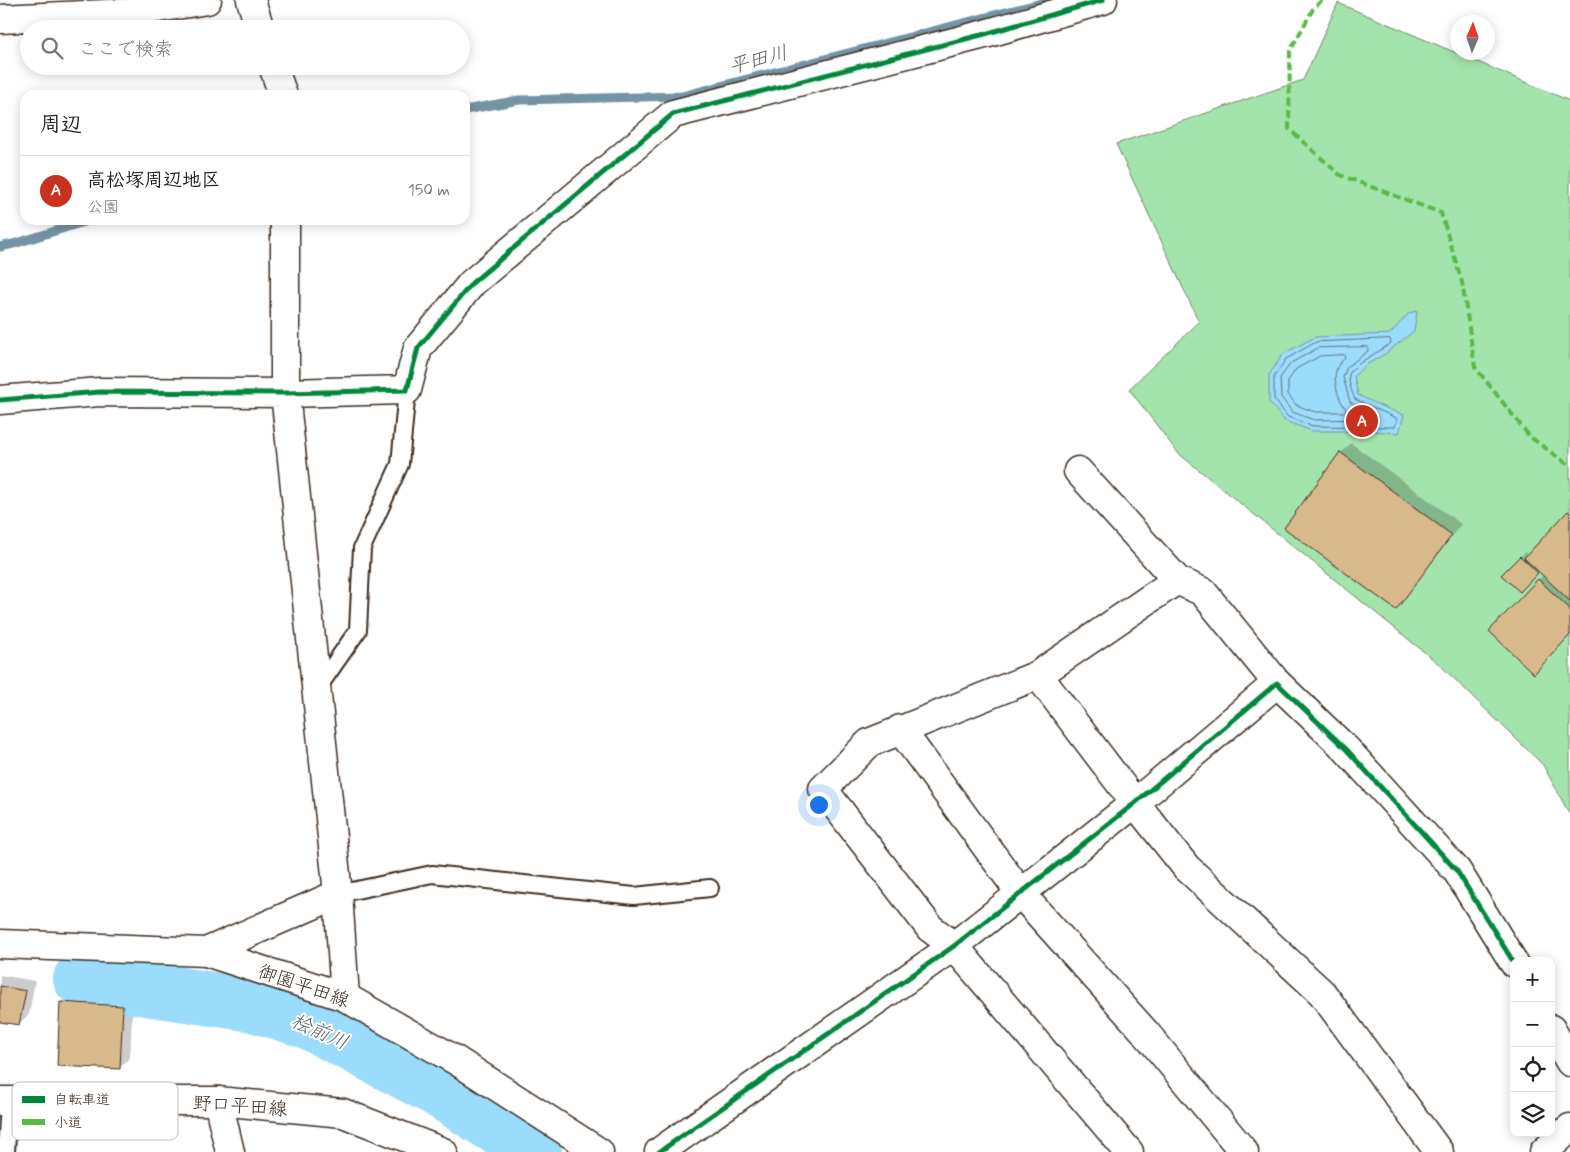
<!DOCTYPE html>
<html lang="ja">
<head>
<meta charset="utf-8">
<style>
  body { margin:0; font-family:Mynerve,"Klee One",sans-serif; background:#f6f6f6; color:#202124 }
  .controls { position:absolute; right:15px; bottom:15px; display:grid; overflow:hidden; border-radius:10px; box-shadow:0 2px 12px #0003 }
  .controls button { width:45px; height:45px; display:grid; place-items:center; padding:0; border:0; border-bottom:1px solid #e0e0e0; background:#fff; color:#202124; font:25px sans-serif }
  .compass { position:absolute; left:1450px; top:15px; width:45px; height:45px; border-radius:50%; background:#fff; box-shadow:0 2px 12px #0003; rotate:2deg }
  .you { position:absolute; left:818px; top:804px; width:18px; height:18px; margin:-12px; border:4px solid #fff; border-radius:50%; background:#1a73e8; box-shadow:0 0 0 8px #1a73e833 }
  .badge { display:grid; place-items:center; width:32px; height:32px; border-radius:50%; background:#c8321e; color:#fff; font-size:16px; font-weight:700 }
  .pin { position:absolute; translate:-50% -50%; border:2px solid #fff; box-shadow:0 1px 5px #0006 }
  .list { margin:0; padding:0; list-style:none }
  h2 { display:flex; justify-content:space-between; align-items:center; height:65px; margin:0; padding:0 20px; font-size:21px }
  h2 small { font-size:16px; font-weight:400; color:#757577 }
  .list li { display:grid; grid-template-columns:32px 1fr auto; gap:15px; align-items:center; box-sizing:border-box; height:70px; padding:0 20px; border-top:1px solid #e0e0e0 }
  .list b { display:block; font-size:19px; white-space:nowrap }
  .list p { margin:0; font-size:16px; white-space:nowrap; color:#757577 }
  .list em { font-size:16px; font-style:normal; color:#757577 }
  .icon { flex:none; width:28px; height:28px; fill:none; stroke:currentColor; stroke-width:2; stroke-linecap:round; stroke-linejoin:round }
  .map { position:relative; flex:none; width:1570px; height:1152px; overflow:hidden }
  .search { position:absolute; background:#fff; box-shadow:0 2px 12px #0003; left:20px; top:20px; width:450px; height:55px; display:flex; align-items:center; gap:12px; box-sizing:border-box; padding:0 18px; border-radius:28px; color:#757577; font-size:19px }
  .panel { position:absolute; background:#fff; box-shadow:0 2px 12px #0003; left:20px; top:90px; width:450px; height:135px; border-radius:15px }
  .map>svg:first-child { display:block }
  .green { fill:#a3e4ad; stroke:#6f8766 }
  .water { fill:#9bdbfc; stroke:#7594a3 }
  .shadow { fill:#0003 }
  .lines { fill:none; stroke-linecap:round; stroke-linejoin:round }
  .shore { stroke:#617177; stroke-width:1 }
  .stream { stroke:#7594a3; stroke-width:9 }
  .river { stroke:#9bdbfc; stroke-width:54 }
  .building { fill:#d7b98b; stroke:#3b2a1e }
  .service-casing { stroke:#3b2a1e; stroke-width:20 }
  .minor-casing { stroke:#3b2a1e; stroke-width:31 }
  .secondary-casing { stroke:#3b2a1e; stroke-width:31 }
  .service { stroke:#fff; stroke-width:16 }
  .minor { stroke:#fff; stroke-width:28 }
  .secondary { stroke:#fff; stroke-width:28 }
  .quiet { stroke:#58b947; stroke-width:4; stroke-dasharray:8 4; stroke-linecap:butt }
  .cycleway-casing { stroke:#fff; stroke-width:8 }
  .cycleway { stroke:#00873e; stroke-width:5 }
  .labels { text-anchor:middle; stroke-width:4; stroke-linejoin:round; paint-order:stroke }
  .street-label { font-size:19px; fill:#3b2a1e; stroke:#fff }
  .water-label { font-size:20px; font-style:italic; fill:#585f61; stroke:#fff }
  .key { fill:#fff; stroke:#c4bfbc; stroke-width:1 }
  .key-label { font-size:14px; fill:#3b2a1e }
</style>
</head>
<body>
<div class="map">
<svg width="1570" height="1152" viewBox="0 0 1570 1152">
  <rect width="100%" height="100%" fill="#fff"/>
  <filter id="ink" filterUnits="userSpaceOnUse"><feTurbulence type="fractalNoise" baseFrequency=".02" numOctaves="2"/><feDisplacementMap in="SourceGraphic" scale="10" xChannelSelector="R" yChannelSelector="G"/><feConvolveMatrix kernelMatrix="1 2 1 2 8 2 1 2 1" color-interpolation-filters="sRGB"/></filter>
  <g filter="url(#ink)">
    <!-- green -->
    <path class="green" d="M1338 3 1570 101V815L1543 765 1439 664 1178 453 1129 389 1199 322 1116 144 1303 80Z"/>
    <!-- water -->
    <path class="water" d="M1417 311 1414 331 1385 354 1366 365 1354 376 1358 395 1381 406 1404 415 1399 433 1373 431H1312L1285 421 1269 402V375L1283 354 1315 337 1390 334 1409 313Z"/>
    <!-- shadow -->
    <path class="shadow" d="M1351 443 1461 524 1405 598 1395 608 1341 453Z
      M1570 511V634L1490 631 1544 574 1539 570 1520 591 1503 575 1525 552 1528 555Z
      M0 975 35 981 29 1014 19 1024 0 1020Z
      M71 993 133 996 130 1057 120 1067 61 1003Z"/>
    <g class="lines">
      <!-- shore -->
      <path class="shore" d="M1390 339 1391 343C1383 350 1351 365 1349 375 1348 381 1352 393 1355 399L1396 418 1397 420 1395 427 1313 426 1288 417 1274 399V377L1286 359 1316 342Z
        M1368 347V351L1347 367 1343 377 1350 402 1373 415 1372 419 1314 420 1292 412 1281 397 1280 378 1291 363 1318 348Z
        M1344 355 1345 358C1341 362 1337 366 1336 371 1333 382 1339 401 1346 409L1345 412H1315L1296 405 1288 394V381L1296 369 1320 356Z"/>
      <!-- stream -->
      <path class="stream" d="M465 110 519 100 682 96 1053 0
        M0 247 17 243 90 220"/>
      <!-- river -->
      <path class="river" d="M80 979 253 1005 308 1022 436 1089 535 1152"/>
    </g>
    <!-- building -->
    <path class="building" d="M1340 452 1452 535 1396 610 1284 528Z
      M1568 511 1570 513V601L1524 558Z
      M1520 556 1538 573 1520 592 1501 575Z
      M1538 579 1570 609V635L1534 674 1489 631Z
      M0 986 26 991 19 1025 0 1022Z
      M60 1002 123 1006 120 1069 57 1066Z"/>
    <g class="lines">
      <!-- service casing -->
      <g class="service-casing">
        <path id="service" d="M317 689 358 630 362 548 400 464 407 390
          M338 894 432 874 634 896 710 888
          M6 1152 9 1101"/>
      </g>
      <!-- minor casing -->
      <g class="minor-casing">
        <path id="minor" d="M251 0 260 29
          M0 19 128 13 207 0
          M273 66 283 95
          M285 220V393L338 894 345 997
          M0 400 100 392 285 393 407 390 418 348 472 283 673 114 985 34 1103 0
          M1078 471 1177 580 1203 592 1277 683
          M1038 675 1135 803 1186 867 1322 993 1439 1152
          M900 729 1021 894 1145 1032 1244 1152
          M206 952 338 894
          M1551 1029 1570 1062
          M218 1101 230 1152
          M659 1152 954 946 1135 803 1277 683 1346 749 1457 871 1514 963
          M1129 1152 954 946 930 928 823 789 869 743 1038 675 1177 580
          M1544 1152 1570 1128"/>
      </g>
      <!-- secondary casing -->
      <g class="secondary-casing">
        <path id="secondary" d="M0 944 206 952 345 997 457 1061 599 1152
          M0 1101H218L343 1113 443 1152"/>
      </g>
      <!-- service -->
      <use href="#service" class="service"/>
      <!-- minor -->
      <use href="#minor" class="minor"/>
      <!-- secondary -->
      <use href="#secondary" class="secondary"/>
      <!-- quiet -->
      <path class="quiet" d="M1322 0 1313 9 1290 51 1289 129 1340 175 1441 213 1462 282 1475 367 1530 437 1570 466"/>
      <!-- cycleway casing -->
      <g class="cycleway-casing">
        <path id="cycleway" d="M0 400 100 392 285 393 407 390 418 348 472 283 673 114 985 34 1103 0
          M659 1152 954 946 1135 803 1277 683 1346 749 1457 871 1514 963"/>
      </g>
      <!-- cycleway -->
      <use href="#cycleway" class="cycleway"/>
    </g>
  </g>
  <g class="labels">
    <!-- street labels -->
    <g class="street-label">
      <text transform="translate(304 985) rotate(19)" y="7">御園平田線</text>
      <text transform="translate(240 1105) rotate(4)" y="7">野口平田線</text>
    </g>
    <!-- water labels -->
    <g class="water-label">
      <text transform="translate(758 59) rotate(-15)" y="7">平田川</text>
      <text transform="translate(320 1031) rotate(24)" y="7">桧前川</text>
    </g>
  </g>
  <!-- legend -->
  <rect x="12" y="1082" width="166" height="58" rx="8" class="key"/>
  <rect x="22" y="1096" width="23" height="7" fill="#00873e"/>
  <rect x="22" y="1119" width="23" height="6" fill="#58b947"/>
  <g class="key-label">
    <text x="54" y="1104">自転車道</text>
    <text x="54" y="1127">小道</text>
  </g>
</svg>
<div class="controls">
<button>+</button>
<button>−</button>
<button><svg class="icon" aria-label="locate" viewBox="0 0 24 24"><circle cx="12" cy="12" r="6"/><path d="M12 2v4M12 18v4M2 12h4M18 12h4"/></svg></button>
<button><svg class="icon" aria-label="layers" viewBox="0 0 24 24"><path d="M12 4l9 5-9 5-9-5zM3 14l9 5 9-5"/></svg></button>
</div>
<svg class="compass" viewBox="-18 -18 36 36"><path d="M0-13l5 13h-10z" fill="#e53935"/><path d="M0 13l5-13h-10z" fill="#757577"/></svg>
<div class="you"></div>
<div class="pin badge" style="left:1362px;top:421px">A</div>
<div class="search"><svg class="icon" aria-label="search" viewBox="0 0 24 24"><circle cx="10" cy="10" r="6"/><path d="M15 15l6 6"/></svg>ここで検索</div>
<section class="panel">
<h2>周辺<small></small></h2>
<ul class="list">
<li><span class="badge">A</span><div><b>高松塚周辺地区</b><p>公園</p></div><em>150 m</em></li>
</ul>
</section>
</div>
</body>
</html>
